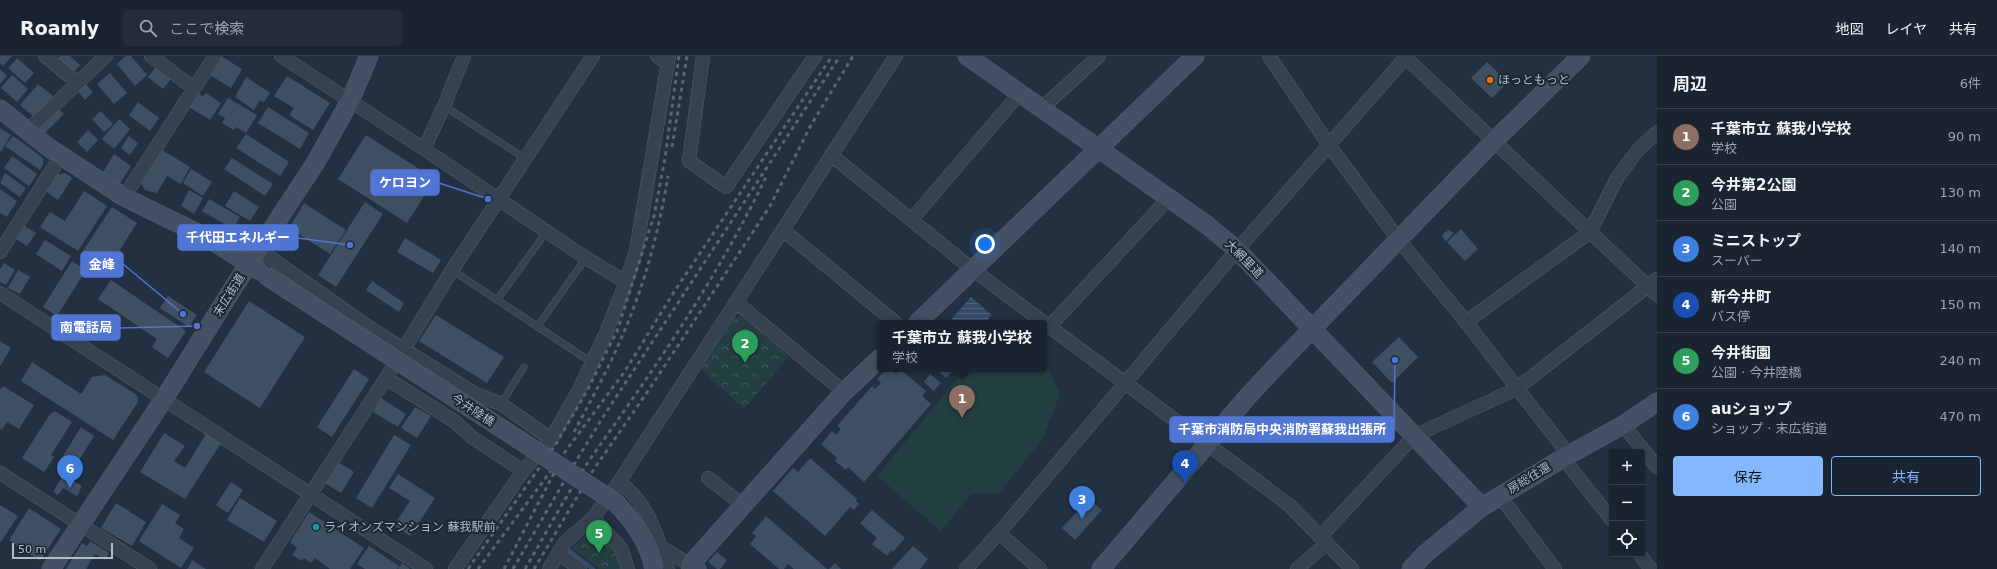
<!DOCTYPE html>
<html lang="ja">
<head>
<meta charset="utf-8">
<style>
  body { margin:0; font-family:"DejaVu Sans","Noto Sans JP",sans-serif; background:#232c39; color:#f1f3f6 }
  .controls { position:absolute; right:12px; bottom:12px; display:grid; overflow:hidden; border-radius:4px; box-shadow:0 1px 3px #0004 }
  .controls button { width:36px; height:36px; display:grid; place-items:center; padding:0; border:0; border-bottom:1px solid #38414d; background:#1a2431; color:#f1f3f6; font:20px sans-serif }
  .scale { position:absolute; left:12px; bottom:10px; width:101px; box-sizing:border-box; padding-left:4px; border:2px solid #b2bdcb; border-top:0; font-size:11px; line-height:14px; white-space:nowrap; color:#b2bdcb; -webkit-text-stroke:3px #1b2735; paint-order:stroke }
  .you { position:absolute; left:985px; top:188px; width:14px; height:14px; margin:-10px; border:3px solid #fff; border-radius:50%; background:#1a73e8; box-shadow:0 0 0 6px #1a73e833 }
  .badge { display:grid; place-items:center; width:26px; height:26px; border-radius:50%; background:#83b8ff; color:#fff; font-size:13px; font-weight:700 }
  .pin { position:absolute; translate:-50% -33px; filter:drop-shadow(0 1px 2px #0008) }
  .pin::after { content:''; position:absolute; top:21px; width:14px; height:12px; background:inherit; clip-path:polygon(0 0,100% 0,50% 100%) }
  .popup { position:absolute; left:877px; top:264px; width:170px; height:52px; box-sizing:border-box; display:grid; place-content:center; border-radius:4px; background:#1a2431; filter:drop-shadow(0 1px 3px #0005); font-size:13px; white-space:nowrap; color:#9fa4ab }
  .popup b { font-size:15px; color:#f1f3f6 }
  .popup::after { content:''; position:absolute; left:50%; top:100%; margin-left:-8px; border:8px solid transparent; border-top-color:#1a2431 }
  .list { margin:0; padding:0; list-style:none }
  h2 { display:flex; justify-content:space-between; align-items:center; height:52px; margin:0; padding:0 16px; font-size:17px }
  h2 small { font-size:13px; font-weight:400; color:#9fa4ab }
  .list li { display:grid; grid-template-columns:26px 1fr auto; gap:12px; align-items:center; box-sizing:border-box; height:56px; padding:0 16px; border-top:1px solid #38414d }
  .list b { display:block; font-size:15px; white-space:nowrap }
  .list p { margin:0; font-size:13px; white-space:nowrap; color:#9fa4ab }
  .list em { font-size:13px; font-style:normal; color:#9fa4ab }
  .actions { display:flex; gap:8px; padding:12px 16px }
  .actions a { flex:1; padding:9px 0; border:1px solid #83b8ff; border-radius:4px; text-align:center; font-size:14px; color:#83b8ff }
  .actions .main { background:#83b8ff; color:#111 }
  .icon { flex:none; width:22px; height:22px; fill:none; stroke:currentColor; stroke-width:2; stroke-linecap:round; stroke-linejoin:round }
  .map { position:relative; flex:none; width:1657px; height:513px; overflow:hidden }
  header { display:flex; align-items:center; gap:24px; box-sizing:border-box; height:56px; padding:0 20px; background:#1a2431; border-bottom:1px solid #38414d }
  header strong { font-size:19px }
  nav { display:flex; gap:22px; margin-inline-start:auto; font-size:14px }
  .search { width:280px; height:36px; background:#232c39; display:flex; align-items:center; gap:10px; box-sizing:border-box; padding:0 14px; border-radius:4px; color:#9fa4ab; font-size:15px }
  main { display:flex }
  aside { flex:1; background:#1a2431 }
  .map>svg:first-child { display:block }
  .grass { fill:#243f42 }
  .park { fill:url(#park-crowns) }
  .water { fill:url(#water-rules) }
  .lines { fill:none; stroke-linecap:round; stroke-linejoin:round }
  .stream { stroke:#344c6a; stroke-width:4 }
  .building { fill:#405063 }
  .lane-casing { stroke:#54606e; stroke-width:7 }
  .street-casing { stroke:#54606e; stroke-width:14 }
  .secondary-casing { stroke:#54606e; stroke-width:19 }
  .lane { stroke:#364250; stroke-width:6 }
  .street { stroke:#364250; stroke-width:13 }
  .secondary { stroke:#445164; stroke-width:18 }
  .rail { stroke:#586678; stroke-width:3; stroke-dasharray:4 4; stroke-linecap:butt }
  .secondary-bridge-casing { stroke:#54606e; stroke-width:19; stroke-linecap:butt }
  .secondary-bridge { stroke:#445164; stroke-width:18 }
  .food-dot { fill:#e8710a; stroke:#1b2735; stroke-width:1.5 }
  .culture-dot { fill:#0f9aa8; stroke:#1b2735; stroke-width:1.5 }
  .labels { text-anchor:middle; stroke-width:4; stroke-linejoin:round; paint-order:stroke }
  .poi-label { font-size:12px; fill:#b2bdcb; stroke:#1b2735; text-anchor:start }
  .street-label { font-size:12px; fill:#b2bdcb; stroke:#1b2735 }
  .leader { fill:none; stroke:#5175d3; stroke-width:1.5 }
  .callout-dot { fill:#5175d3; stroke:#1b2735; stroke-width:1.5 }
  .callout { fill:#5175d3; stroke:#5175d3; stroke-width:1.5 }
  .callout-label { font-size:13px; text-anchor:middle; font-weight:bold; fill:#fff }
</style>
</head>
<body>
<header>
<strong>Roamly</strong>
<div class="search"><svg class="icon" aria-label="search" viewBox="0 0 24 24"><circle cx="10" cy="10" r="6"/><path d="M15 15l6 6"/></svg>ここで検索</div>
<nav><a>地図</a><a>レイヤ</a><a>共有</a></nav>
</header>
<main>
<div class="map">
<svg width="1657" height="513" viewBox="0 0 1657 513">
  <defs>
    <pattern id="park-crowns" width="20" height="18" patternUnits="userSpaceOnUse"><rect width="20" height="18" fill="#243f42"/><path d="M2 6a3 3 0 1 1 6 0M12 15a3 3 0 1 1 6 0" fill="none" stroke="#41595c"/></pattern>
    <pattern id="water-rules" width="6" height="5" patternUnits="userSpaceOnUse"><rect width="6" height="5" fill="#344c6a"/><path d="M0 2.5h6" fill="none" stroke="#4f647e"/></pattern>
  </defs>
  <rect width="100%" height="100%" fill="#223041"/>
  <!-- grass -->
  <path class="grass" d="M1044 303 1060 338 1042 384 999 437 971 438 941 475 877 420 965 313H1044Z"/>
  <!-- park -->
  <path class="park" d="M742 261 789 300 744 353 701 314 735 262Z
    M592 474H602L624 502 625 513H599L572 492Z"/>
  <!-- water -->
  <path class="water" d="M971 241 992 259 985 267H948Z"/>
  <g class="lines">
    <!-- stream -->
    <path class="stream" d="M567 493 593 513"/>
  </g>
  <!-- building -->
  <path class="building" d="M0 0H12L3 10 0 7Z
    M60 0H70L80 9 71 19 56 4Z
    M126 0H131L147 19 135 30 117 8Z
    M221 0 242 13 231 32 210 19Z
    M17 2 34 17 25 27 8 12Z
    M1487 6 1508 26 1492 42 1471 22Z
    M156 11 171 23 163 33 148 21Z
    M0 13 7 20 0 28Z
    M110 17 127 37 114 48 97 28Z
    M12 19 28 33 17 46 1 32Z
    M287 20 330 47 313 74 289 59 294 52 274 40Z
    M246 21 270 37 264 46 260 44 254 54 235 41Z
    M84 26 93 36 85 44 76 33Z
    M38 28 53 40 34 61 20 49Z
    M197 37 203 40 206 37 221 47 210 64 189 51Z
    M228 42 257 59 246 77 236 71 234 74 222 67 225 62 218 58Z
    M138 46 159 62 150 75 129 59Z
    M57 51 64 58 43 79 36 72Z
    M268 51 309 77 300 93 258 67Z
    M101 55 113 68 104 76 92 63Z
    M119 63 130 73 114 93 102 83Z
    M0 72 11 79 0 97Z
    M88 74 98 84 87 96 77 86Z
    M246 78 289 106 280 120 236 92Z
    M366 79 435 123 407 167 338 123Z
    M13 80 43 102V108L40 114 5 90Z
    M129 80 138 87 130 99 121 92Z
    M162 94 190 111 181 128 167 120 157 137 145 134 141 127Z
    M114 98 131 110 120 127 103 116Z
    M12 100 37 118 29 130 4 112Z
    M232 102 273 128 265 140 224 113Z
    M191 113 212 126 203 140 183 127Z
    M5 117 26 132 20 141 0 127Z
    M65 117 72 122 58 144 44 134 54 119Z
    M0 133 17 145 7 161 0 157Z
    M189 134 203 142 194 158 181 150Z
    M84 135 107 150 78 195 40 171 50 156 65 165Z
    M234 135 259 151 250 165 225 150Z
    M209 143 240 161 233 173 202 155Z
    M365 146 383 158 336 231 318 219Z
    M304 147 346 174 330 198 289 172Z
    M112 151 137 167 107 214 81 198Z
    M23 169 36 177 27 190 14 182Z
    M1461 173 1478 193 1465 205 1447 186Z
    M1449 174 1454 177 1445 186 1442 179 1444 177Z
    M405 182 441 204 433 217 397 196Z
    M45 184 71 200 62 215 36 198Z
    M72 205 86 214 57 260 43 251Z
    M4 207 15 214 6 229 0 226V213Z
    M18 214 30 221 20 238 8 232Z
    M111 224 186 275 168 302 152 291 157 283 98 243Z
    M372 225 404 247 399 256 366 234Z
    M168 240 197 259 189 271 160 252Z
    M249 245 305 281 260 352 204 316Z
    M436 259 504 301 487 327 419 285Z
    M1399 281 1418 301 1392 327 1372 306Z
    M0 285 11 292 0 310Z
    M32 306 81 338 92 321 105 319 137 339 138 346 113 384 21 325Z
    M354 313 369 323 332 381 317 371Z
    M886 313H891L896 318 900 313 926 335 922 340 931 348 864 426 848 411 846 414 835 405 837 402 821 388 832 375 836 379 841 373 837 370 872 330 875 333 881 327 877 323Z
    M936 313H952L953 314 946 322Z
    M930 318 941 327 934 335 924 326Z
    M3 330 34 349 19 373 7 366 2 374 0 373V334Z
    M381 342 406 358 398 371 373 356Z
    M415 351 431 360 417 382 401 372Z
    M55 355 72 366 51 399 54 401 44 416 22 402 50 358Z
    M81 371 94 380 71 417 58 408Z
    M164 377 185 390 174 405 185 412 206 378 221 387 185 443 140 416Z
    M394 379 411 389 372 452 356 442Z
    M810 402 857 443 856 445 859 448 854 454 850 451 825 480 773 435 793 412 798 416Z
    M338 406 354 416 341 437 325 427Z
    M398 418 435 442 410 480 394 469 410 445 389 432Z
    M63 419 82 430 77 440 63 432 58 439 53 436Z
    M231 426 243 434 228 457 216 449Z
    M240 442 277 465 264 486 227 464Z
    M1089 443 1102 454 1075 484 1062 472Z
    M116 447 146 466 132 490 101 472Z
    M162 448 180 459 175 467 184 473 179 482 194 492 181 512 139 485Z
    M0 449 18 460 1 486H0Z
    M29 452 61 473 40 505 9 484Z
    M872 454 905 482 893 496 891 494 887 500 872 488 877 482 860 467Z
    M309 456 364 492 350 513H330L315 502 311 507 304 502 302 505 292 499 297 492 290 486Z
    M766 460 827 513H794L788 508 784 513H779L750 488 756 480 752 477Z
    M90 485 109 497 105 504 95 498 86 513H66L82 487 87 490Z
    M369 490 399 510 397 513H365L357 508Z
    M913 490 928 503 920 513H892Z
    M717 496 727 504 720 513H717L708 506Z
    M192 504 206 513H187Z
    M402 507 410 513H398Z
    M835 507 841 513H829Z"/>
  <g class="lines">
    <!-- lane casing -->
    <g class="lane-casing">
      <path id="lane" d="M444 50 526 103
        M452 214 591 306
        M497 244 547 175
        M537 271 586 202
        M501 348 524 311"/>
    </g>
    <!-- street casing -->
    <g class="street-casing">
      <path id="street" d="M45 0 78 27
        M151 0 193 32
        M281 0 424 93 586 202 626 226
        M657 0 668 7
        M703 0 689 105 726 131 815 0
        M1269 0 1329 89 1398 183 1466 266 1569 399
        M1404 0 1657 239
        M1042 52 1099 0
        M26 76 106 0
        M424 93 444 50 464 0
        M831 99 972 213 1289 449 1352 513
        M124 141 215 0
        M912 163 1020 37
        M783 174 896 267
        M258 193 373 274 474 337 501 348 551 383
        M0 196 61 100
        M0 237 426 513
        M736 246 844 336
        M1466 266 1590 176 1617 122 1638 94 1657 76
        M1049 271 1169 142
        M386 322 454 365 473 382 523 415
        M1623 369 1657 411
        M1563 402 1612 464
        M0 417 150 513
        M708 422 743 449
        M619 426C649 447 657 480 668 513
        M1500 440 1555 513
        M593 462 621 492 628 513
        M999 477 1040 513
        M1321 480 1414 380 1516 333 1657 223
        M661 491 690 509
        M558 497 580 513
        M1639 498 1651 513
        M262 513 386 322 452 214 593 0
        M455 513 523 415 551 383 579 334 606 277 626 226 636 195 669 0
        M549 513 565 486 593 462 619 426 896 0
        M966 513 999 477 1237 194 1407 0
        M1297 513 1327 487"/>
    </g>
    <!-- secondary casing -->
    <g class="secondary-casing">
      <path id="secondary" d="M967 0 1207 169 1237 194 1482 451
        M0 53 48 91 124 141 208 182 258 214
        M917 267 1195 0
        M51 513 164 343 235 229 316 106 350 45 369 0
        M697 513 690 509 844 336 880 302
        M1101 513 1249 339 1281 305 1494 85 1581 0
        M1411 513 1425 498 1482 451 1563 402 1623 369 1657 346"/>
    </g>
    <!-- lane -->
    <use href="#lane" class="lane"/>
    <!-- street -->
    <use href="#street" class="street"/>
    <!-- secondary -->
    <use href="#secondary" class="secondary"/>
    <!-- rail -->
    <path class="rail" d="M672 91 687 0
      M574 376C591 344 609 312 623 278 645 228 659 174 668 120
      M468 513 556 388 588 333 617 275 654 160 665 102 679 0
      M478 513 625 315 674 236 832 0
      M504 513 554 417
      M513 513 576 405 603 361 840 0
      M525 513C549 472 572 428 600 389 662 302 721 215 767 119
      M534 513 592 416 650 332 770 150 811 69 853 0"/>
    <!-- secondary-bridge casing -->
    <g class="secondary-bridge-casing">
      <path id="secondary-bridge" d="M265 219 615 446C633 464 649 486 654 513"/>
    </g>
    <!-- secondary-bridge -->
    <use href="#secondary-bridge" class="secondary-bridge"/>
  </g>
  <!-- markers -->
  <circle class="food-dot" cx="1490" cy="24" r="4"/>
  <circle class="culture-dot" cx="316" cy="471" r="4"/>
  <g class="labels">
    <!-- poi labels -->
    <g class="poi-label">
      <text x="1498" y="28">ほっともっと</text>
      <text x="324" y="475">ライオンズマンション 蘇我駅前</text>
    </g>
    <!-- street labels -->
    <g class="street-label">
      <text transform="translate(1244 203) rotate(45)" y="4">大網里道</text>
      <text transform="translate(229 239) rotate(-58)" y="4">末広街道</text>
      <text transform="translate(473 354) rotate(33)" y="4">今井陸橋</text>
      <text transform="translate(1529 422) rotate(-31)" y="4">房総往還</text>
    </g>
  </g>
  <!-- callouts -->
  <path class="leader" d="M488 143L439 127M350 189L298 182M183 258L123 208M197 270L120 272M1395 304L1394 374"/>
  <g class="callout-dot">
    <circle cx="488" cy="143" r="4"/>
    <circle cx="350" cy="189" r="4"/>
    <circle cx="183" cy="258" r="4"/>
    <circle cx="197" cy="270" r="4"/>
    <circle cx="1395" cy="304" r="4"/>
  </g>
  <g class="callout">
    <rect x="371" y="114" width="68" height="25" rx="4"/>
    <rect x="178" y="169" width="120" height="25" rx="4"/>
    <rect x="81" y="196" width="42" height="25" rx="4"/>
    <rect x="52" y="259" width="68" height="25" rx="4"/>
    <rect x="1170" y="361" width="224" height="25" rx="4"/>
  </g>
  <g class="callout-label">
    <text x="405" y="131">ケロヨン</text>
    <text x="238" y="186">千代田エネルギー</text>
    <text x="102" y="213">金峰</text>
    <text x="86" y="276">南電話局</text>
    <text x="1282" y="378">千葉市消防局中央消防署蘇我出張所</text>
  </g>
</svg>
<div class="controls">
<button>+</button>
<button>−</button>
<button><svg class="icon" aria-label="locate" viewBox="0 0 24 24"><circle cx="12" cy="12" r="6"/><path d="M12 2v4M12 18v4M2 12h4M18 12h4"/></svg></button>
</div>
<div class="scale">50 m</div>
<div class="you"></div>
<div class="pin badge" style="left:962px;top:362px;background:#8d6e63">1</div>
<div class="popup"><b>千葉市立 蘇我小学校</b>学校</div>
<div class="pin badge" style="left:745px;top:307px;background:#2e9e5b">2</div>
<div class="pin badge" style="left:1082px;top:463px;background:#3f7fe0">3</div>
<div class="pin badge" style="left:1185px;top:427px;background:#1a4fb4">4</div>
<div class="pin badge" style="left:599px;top:497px;background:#2e9e5b">5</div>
<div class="pin badge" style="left:70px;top:432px;background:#3f7fe0">6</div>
</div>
<aside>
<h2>周辺<small>6件</small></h2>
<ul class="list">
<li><span class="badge" style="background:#8d6e63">1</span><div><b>千葉市立 蘇我小学校</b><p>学校</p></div><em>90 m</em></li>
<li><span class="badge" style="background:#2e9e5b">2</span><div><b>今井第2公園</b><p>公園</p></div><em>130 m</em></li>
<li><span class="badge" style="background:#3f7fe0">3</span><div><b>ミニストップ</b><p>スーパー</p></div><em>140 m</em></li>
<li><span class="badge" style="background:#1a4fb4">4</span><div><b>新今井町</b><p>バス停</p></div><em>150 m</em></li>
<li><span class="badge" style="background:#2e9e5b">5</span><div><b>今井街園</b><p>公園 · 今井陸橋</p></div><em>240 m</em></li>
<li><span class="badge" style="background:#3f7fe0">6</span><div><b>auショップ</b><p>ショップ · 末広街道</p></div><em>470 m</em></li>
</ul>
<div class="actions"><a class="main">保存</a><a>共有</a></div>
</aside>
</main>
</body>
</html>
